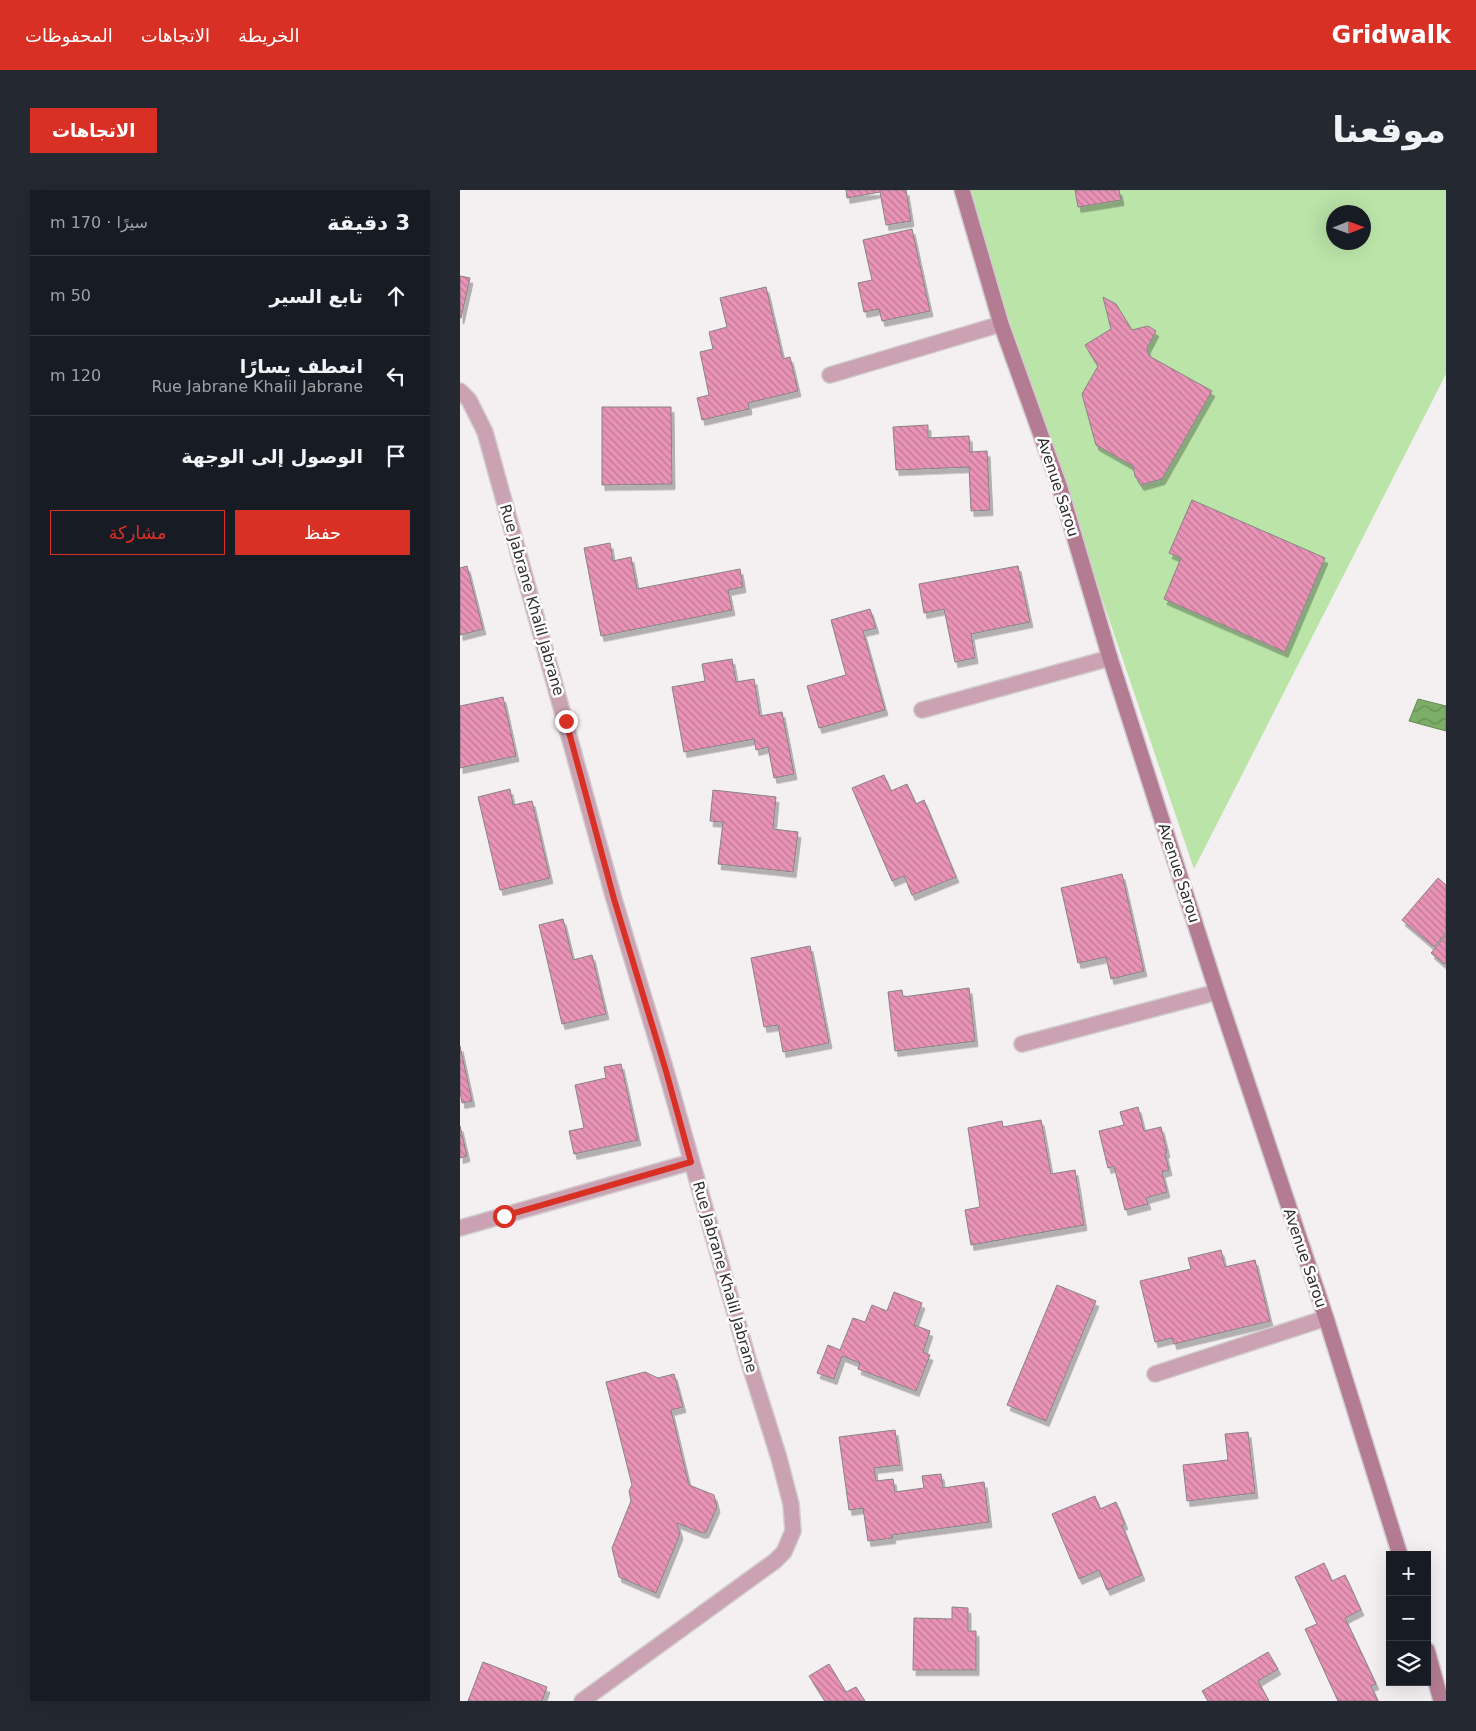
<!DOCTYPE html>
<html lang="ar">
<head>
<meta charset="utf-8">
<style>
  body { margin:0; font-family:"DejaVu Sans",Cairo,sans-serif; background:#242831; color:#f1f3f6; direction:rtl }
  .controls { position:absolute; right:15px; bottom:15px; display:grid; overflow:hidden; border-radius:0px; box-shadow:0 5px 20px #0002 }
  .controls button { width:45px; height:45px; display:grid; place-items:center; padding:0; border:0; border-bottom:1px solid #363941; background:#171b24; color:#f1f3f6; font:25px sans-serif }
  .compass { position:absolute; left:866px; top:15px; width:45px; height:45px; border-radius:50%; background:#171b24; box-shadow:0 5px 20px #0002; rotate:89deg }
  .stop { position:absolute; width:15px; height:15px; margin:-11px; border:4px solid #d93025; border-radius:50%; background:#fff }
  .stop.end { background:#d93025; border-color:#fff; box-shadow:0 1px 5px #0008 }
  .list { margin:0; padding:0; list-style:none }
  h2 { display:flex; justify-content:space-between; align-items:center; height:65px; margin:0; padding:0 20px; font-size:21px }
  h2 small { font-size:16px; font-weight:400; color:#9ea1a6 }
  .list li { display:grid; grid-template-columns:32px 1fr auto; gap:15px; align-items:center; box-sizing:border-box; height:80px; padding:0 20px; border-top:1px solid #363941 }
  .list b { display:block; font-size:19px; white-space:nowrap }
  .list p { margin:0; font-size:16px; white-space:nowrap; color:#9ea1a6 }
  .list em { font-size:16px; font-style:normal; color:#9ea1a6 }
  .actions { display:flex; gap:10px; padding:15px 20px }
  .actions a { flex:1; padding:11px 0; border:1px solid #d93025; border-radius:0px; text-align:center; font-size:18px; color:#d93025 }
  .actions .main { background:#d93025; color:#fff }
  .icon { flex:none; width:28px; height:28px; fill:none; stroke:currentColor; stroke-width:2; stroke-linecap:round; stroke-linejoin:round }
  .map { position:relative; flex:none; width:986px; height:1511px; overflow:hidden; direction:ltr; border-radius:0px }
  header { display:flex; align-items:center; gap:30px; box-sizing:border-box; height:70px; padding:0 25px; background:#d93025; color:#fff }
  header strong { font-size:24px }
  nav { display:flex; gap:28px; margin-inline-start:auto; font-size:18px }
  .intro { display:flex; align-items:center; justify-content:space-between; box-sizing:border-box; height:120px; padding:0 30px }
  h1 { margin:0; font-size:35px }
  .button { padding:12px 22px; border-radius:0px; background:#d93025; color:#fff; font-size:18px; font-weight:700 }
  main { display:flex; gap:30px; padding:0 30px }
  aside { flex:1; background:#171b24; border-radius:0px; box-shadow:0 5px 20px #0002 }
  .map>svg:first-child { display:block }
  .pitch { fill:#bae4a8; fill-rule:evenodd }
  .water { fill:url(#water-waves); stroke:#658756 }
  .building { fill:url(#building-back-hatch); stroke:#868384; filter:url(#shadow) }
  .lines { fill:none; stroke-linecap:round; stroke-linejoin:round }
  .street-casing { stroke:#d1ccce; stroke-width:18 }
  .secondary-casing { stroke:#d1ccce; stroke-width:18 }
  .street { stroke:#caa2b1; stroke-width:15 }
  .secondary { stroke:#b47c92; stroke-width:15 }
  .route { stroke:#d93025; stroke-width:6 }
  .labels { text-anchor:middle; stroke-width:5; stroke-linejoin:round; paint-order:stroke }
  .street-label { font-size:15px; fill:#2f2d2e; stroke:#fffefe }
</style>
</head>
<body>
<header>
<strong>Gridwalk</strong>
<nav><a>الخريطة</a><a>الاتجاهات</a><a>المحفوظات</a></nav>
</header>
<div class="intro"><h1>موقعنا</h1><a class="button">الاتجاهات</a></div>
<main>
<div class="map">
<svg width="986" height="1511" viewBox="0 0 986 1511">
  <defs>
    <pattern id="water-waves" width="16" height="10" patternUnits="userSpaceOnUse" patternTransform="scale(1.25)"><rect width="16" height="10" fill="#7cae67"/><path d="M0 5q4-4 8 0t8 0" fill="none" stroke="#668e55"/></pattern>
    <pattern id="building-back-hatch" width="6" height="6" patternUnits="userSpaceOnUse" patternTransform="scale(1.25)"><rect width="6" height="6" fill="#e993b6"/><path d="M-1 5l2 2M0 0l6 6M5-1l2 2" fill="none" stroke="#bd7894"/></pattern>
    <filter id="shadow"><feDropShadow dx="3" dy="5.5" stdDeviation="0" flood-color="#0004"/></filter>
  </defs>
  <rect width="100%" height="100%" fill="#f4eff1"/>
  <!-- pitch -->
  <path class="pitch" d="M503 0H986V184L734 679ZM874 22H904V52H874Z"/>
  <!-- water -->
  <path class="water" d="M958 509 986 516V541L949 531Z"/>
  <!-- building -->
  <path class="building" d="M386 0H446L451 31 426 35 420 2 387 8Z
    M615 0H659L661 10 618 17Z
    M452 39 470 121 422 131 419 119 404 122 398 93 412 90 403 50Z
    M0 86 10 88 1 128H0Z
    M306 97 323 169 330 167 338 201 288 213 289 219 242 230 237 208 249 205 240 162 253 159 249 142 267 137 260 108Z
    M643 107 656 114 672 140 688 136 696 141 687 158 689 166 752 201 702 289 681 295 675 286 673 276 636 255 622 204 638 176 625 155 651 139Z
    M142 217H211L212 294 142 295Z
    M468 235V248L509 246 510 262 527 261 530 320 511 321 509 277 436 280 433 237Z
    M732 310 865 368 825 462 704 409 721 368 709 363Z
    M150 353 153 371 171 367 177 399 280 379 283 397 268 400 272 420 141 446 124 358Z
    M7 376 23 439 0 445V378Z
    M558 376 570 432 511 444 515 468 495 472 484 419 464 423 459 394Z
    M410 419 416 438 403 441 425 520 359 538 347 496 386 485 371 430Z
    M272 469 276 492 294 489 300 526 322 522 334 584 314 588 308 557 296 560 294 549 224 562 212 497 245 491 242 474Z
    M43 507 56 566 0 578V516Z
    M424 585 431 601 447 594 456 614 464 610 496 687 452 705 444 686 432 691 392 598Z
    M50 599 53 615 72 611 90 688 40 700 18 607Z
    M253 600 316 607 313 639 338 642 333 682 258 674 263 632 250 631Z
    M662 684 684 781 651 789 646 767 618 773 601 698Z
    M978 688 986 695V743L974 757 942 730Z
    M103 729 113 770 132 765 146 824 102 834 79 735Z
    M986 745V772L984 774 971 763Z
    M350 756 369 853 323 862 318 835 304 837 291 768Z
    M509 798 515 851 435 861 428 802 442 800 443 807Z
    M0 856 12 911 2 913 0 902Z
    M161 874 178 950 114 964 109 941 124 938 115 895 146 888 144 877Z
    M678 917 684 941 701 937 707 962 705 963 709 980 702 982 707 1002 686 1008 688 1014 665 1020 654 976 648 978 639 941 664 935 660 922Z
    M581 930 591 984 615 980 624 1035 511 1055 505 1020 520 1017 508 938 542 931 543 937Z
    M0 936 7 966 0 968Z
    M761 1060 765 1077 795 1070 810 1131 714 1154 712 1148 695 1152 680 1091 731 1079 728 1068Z
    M597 1095 636 1111 586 1231 547 1215Z
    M434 1102 462 1113 454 1135 470 1141 463 1162 470 1165 456 1201 398 1179 400 1173 382 1166 374 1189 357 1183 368 1155 380 1160 393 1128 405 1132 412 1115 427 1121Z
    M185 1182 198 1188 214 1184 223 1217 211 1220 229 1295 254 1305 257 1317 246 1342 242 1343 217 1333 220 1344 196 1403 159 1387 152 1358 171 1311 169 1301 172 1295 146 1192Z
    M435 1240 440 1275 414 1278 416 1291 433 1289 435 1302 464 1298 462 1286 481 1284 483 1298 524 1292 529 1332 432 1345 433 1348 408 1351 403 1318 389 1320 379 1247Z
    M788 1242 795 1303 727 1311 723 1275 768 1270 765 1244Z
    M635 1306 640 1319 656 1312 665 1334 662 1335 682 1385 647 1400 639 1380 619 1389 592 1324Z
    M864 1373 872 1391 885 1385 901 1420 885 1428 916 1494 911 1496 918 1511H878L845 1439 857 1434 835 1387Z
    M492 1417 508 1418V1441H516V1480H453L454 1428 492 1429Z
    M808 1462 818 1479 798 1491 809 1511H748L742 1501Z
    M23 1472 87 1497 82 1511H8Z
    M369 1474 386 1502 396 1497 405 1511H365L349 1486Z"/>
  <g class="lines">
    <!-- street casing -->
    <g class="street-casing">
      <path id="street" d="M370 185 541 134
        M0 201 9 210 25 242 154 709 206 881 290 1176 319 1268 331 1314 333 1341 324 1362 315 1371 122 1511
        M462 520 650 468
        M562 854 757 802
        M0 1038 231 972
        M695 1184 866 1128"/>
    </g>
    <!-- secondary casing -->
    <g class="secondary-casing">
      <path id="secondary" d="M502 0 541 134 600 298 650 468 757 802 866 1128 940 1365
        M967 1460 980 1507"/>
    </g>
    <!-- street -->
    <use href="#street" class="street"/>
    <!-- secondary -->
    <use href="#secondary" class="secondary"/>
  </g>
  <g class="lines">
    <!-- route -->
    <path class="route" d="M44 1026 231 972 206 881 154 709 106 531"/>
  </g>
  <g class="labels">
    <!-- street labels -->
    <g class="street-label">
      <text transform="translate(598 297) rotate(72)" y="5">Avenue Sarou</text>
      <text transform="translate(72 410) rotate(74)" y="5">Rue Jabrane Khalil Jabrane</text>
      <text transform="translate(719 683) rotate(72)" y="5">Avenue Sarou</text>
      <text transform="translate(845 1068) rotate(71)" y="5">Avenue Sarou</text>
      <text transform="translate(265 1087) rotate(74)" y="5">Rue Jabrane Khalil Jabrane</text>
    </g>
  </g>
</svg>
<div class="controls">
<button>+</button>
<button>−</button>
<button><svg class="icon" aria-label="layers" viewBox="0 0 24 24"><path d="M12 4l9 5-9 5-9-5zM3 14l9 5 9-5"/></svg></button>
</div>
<svg class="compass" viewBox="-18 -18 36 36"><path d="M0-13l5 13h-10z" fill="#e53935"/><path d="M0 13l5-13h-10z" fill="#9ea1a6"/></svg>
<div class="stop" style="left:44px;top:1026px"></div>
<div class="stop end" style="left:106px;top:531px"></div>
</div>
<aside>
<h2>3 دقيقة<small>سيرًا · 170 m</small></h2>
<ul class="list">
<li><svg class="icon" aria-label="ahead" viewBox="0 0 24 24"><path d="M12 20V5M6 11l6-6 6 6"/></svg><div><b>تابع السير</b></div><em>50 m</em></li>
<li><svg class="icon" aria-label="left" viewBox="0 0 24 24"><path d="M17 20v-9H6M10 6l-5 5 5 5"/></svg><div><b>انعطف يسارًا</b><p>Rue Jabrane Khalil Jabrane</p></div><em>120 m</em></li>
<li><svg class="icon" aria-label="arrive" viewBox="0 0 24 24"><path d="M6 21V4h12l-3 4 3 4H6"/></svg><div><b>الوصول إلى الوجهة</b></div></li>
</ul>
<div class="actions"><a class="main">حفظ</a><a>مشاركة</a></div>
</aside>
</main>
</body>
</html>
